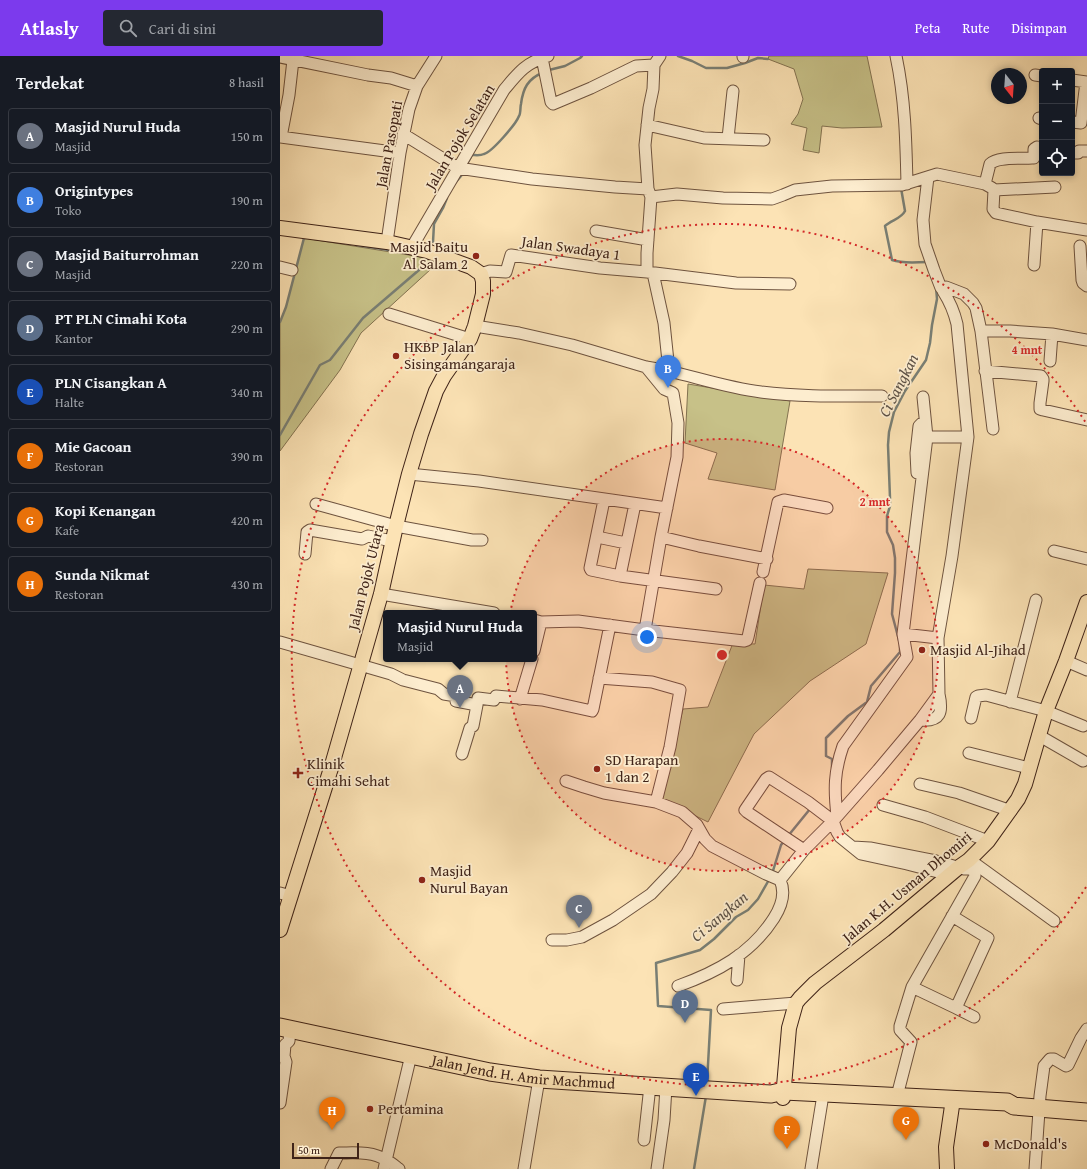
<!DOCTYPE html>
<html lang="id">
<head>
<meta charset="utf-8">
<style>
  body { margin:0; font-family:"Gentium Book Plus",serif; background:#242831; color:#f1f3f6 }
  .controls { position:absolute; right:12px; top:12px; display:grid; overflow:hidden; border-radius:4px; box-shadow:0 2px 6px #0003 }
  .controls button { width:36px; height:36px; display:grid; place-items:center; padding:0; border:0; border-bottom:1px solid #363941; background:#171b24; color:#f1f3f6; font:20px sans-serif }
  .compass { position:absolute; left:711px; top:12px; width:36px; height:36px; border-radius:50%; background:#171b24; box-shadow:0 2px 6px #0003; rotate:163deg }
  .scale { position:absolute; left:12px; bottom:10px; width:67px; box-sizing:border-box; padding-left:4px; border:2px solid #3f2318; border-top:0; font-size:11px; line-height:14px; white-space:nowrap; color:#3f2318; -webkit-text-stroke:3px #fdedcf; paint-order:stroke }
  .you { position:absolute; left:367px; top:581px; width:14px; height:14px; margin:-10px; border:3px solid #fff; border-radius:50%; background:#1a73e8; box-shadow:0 0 0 6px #1a73e833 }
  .badge { display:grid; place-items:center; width:26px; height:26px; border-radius:50%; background:#7c3aed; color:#fff; font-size:13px; font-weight:700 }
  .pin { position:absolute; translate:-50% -33px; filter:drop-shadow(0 1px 2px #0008) }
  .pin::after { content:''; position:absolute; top:21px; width:14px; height:12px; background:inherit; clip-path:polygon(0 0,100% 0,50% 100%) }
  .popup { position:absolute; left:103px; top:554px; width:154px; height:52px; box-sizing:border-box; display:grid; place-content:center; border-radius:4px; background:#171b24; filter:drop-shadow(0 1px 3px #0005); font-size:13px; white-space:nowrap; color:#9ea1a6 }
  .popup b { font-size:15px; color:#f1f3f6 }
  .popup::after { content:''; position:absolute; left:50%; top:100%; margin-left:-8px; border:8px solid transparent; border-top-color:#171b24 }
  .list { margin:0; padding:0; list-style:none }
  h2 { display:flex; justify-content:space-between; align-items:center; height:52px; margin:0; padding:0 16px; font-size:17px }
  h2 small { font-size:13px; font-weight:400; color:#9ea1a6 }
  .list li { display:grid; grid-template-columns:26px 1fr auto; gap:12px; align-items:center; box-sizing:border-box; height:56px; margin:0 8px 8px; padding:0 8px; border:1px solid #363941; border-radius:4px }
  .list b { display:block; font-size:15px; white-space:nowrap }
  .list p { margin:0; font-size:13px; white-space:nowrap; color:#9ea1a6 }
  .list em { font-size:13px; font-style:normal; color:#9ea1a6 }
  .icon { flex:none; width:22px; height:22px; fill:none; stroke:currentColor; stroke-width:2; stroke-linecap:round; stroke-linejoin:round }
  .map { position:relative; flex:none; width:807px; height:1113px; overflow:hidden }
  header { display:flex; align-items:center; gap:24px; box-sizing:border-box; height:56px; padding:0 20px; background:#7c3aed; color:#fff }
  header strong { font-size:19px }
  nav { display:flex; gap:22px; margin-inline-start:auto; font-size:14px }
  .search { width:280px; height:36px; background:#242831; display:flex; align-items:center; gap:10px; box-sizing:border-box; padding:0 14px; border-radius:4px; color:#9ea1a6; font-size:15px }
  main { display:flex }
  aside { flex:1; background:#171b24 }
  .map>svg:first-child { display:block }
  .green { fill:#c7c188; stroke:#837250 }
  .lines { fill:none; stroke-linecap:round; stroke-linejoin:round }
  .stream { stroke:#797f75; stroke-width:2.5 }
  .minor-casing { stroke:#6e533f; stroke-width:13 }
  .major-casing { stroke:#3f2318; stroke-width:16 }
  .highway-casing { stroke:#3f2318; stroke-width:19 }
  .minor { stroke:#fdedcf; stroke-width:11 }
  .major { stroke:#fce3b5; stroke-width:14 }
  .highway { stroke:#fce3b5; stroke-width:17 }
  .ring { fill:none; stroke:#d62828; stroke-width:2; stroke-dasharray:2 4 }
  .poi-dot { fill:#8f2418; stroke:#fdedcf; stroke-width:1.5 }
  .labels { text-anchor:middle; stroke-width:3.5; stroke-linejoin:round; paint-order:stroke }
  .street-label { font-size:15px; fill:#3f2318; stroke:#fdedcf }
  .poi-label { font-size:15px; fill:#3f2318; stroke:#fdedcf; text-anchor:start }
  .water-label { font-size:16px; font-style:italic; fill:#5c5146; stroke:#fdedcf }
  .centre { fill:#d62828; stroke:#fdedcf; stroke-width:2 }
  .ring-label { font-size:12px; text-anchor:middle; font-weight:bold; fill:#d62828; stroke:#fdedcf; stroke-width:3.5; stroke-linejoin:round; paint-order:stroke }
</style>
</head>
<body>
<header>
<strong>Atlasly</strong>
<div class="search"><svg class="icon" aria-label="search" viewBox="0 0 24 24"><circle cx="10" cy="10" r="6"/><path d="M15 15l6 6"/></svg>Cari di sini</div>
<nav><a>Peta</a><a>Rute</a><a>Disimpan</a></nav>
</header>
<main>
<aside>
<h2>Terdekat<small>8 hasil</small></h2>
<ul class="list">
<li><span class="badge" style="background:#6b7280">A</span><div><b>Masjid Nurul Huda</b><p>Masjid</p></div><em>150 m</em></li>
<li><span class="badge" style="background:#3f7fe0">B</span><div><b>Origintypes</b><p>Toko</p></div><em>190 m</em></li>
<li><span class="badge" style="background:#6b7280">C</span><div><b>Masjid Baiturrohman</b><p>Masjid</p></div><em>220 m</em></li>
<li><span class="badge" style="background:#5c6f8a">D</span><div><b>PT PLN Cimahi Kota</b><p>Kantor</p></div><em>290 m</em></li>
<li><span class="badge" style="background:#1a4fb4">E</span><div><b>PLN Cisangkan A</b><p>Halte</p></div><em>340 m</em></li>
<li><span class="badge" style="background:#e8710a">F</span><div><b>Mie Gacoan</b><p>Restoran</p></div><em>390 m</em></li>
<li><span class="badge" style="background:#e8710a">G</span><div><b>Kopi Kenangan</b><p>Kafe</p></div><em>420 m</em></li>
<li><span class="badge" style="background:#e8710a">H</span><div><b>Sunda Nikmat</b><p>Restoran</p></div><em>430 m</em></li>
</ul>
</aside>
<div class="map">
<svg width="807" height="1113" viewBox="0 0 807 1113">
  <rect width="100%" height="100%" fill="#fce3b5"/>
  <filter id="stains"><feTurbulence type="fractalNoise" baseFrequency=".005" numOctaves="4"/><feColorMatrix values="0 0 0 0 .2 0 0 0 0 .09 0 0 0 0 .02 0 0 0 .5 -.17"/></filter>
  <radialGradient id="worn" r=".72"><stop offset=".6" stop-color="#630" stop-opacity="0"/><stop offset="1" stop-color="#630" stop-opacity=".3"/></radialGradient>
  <!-- green -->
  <path class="green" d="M489 0H587L602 71 562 72 542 70 539 97 523 94 527 72 511 68 518 58 523 43 514 13 488 3Z
    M24 182 154 203 151 213 81 277 60 314 0 395V266L6 251Z
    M408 328 510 345 495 434 428 423 437 397 405 387Z
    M528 513 608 517 586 588 530 625 474 678 428 766 381 743 403 653 428 651 453 587 475 588 484 529 524 533Z"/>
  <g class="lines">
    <!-- stream -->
    <path class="stream" d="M398 0 412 5 426 12H447L465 7 478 2 488 3
      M269 14 285 10 300 2 302 0
      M187 108 192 99C195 99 200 100 204 98 212 96 236 68 239 60 241 57 240 51 241 48 243 32 248 23 262 17
      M175 127 181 120
      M621 132 625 155C621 163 611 164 605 170L612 204C624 208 636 206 648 206
      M153 186 154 168 163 152 167 142
      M77 189 121 196
      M0 266 6 251 24 182H26
      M0 379 40 309 50 304 83 262 139 214 147 202
      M552 712V703L546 700V682L568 660 587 646 591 630 620 596V588L612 558 615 517V502L613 489 607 476V460L610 450V442L608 389 609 376 614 356 625 335 646 304 650 287 652 269 657 243 656 231
      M508 780 530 753
      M492 818 501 789 504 785
      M427 1027 431 954 378 950 376 907 420 894 434 883 456 861 468 854 478 843 490 822
      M414 1113 426 1040"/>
    <!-- minor casing -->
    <g class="minor-casing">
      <path id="minor" d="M616 0C625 42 626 85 627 128
        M0 1 88 19 111 22 137 30
        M463 1V0
        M262 2 271 46 273 48 311 32 356 10 374 9
        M755 19 762 20
        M792 24 807 26
        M759 62 762 63
        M792 66 801 67 806 26
        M367 69 424 82 484 84
        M123 78 178 112 252 123 335 131 368 133 371 141 367 197V216
        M0 81 120 97
        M1 81 9 39 13 4
        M448 82 453 35
        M792 97H798L799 95H807
        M648 121 643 164 645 188 654 214 661 232
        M705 128 710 108C718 100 741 103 752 102H754V93L757 91 762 92
        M368 133 365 89 369 52 373 33 374 9 380 0
        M714 134 713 153 716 157 757 166 807 174
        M371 141 397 138 443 142 492 143 503 139 515 134 552 130 622 129 657 118 705 128 712 132 714 134 775 131
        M316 175 368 184
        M107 186 120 97 129 53 137 30 156 0
        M800 190 802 224 803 227 807 230
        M132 191 224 34C238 17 245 7 268 0
        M754 209 757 166
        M0 211 12 214
        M373 217 384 267 389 315C419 322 449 332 481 336 521 341 562 340 602 340
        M201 218 210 215 226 216 231 199 320 212 367 216 456 227 510 228
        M666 231 684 238 693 247 696 252 701 275 713 373
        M109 258 190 283
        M195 270 239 277 292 289 366 311 389 315
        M701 275H730L772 278 807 284
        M770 305 772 278
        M705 315 761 320 763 323V325L760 347V353L763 354 807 364
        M647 381H688
        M637 417 636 397 639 370 642 367H645
        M129 418 199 425 387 452
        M324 444 310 512 311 514 340 520 436 533
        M36 448 116 470 192 484H202
        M317 481 346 487
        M381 481 419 490 487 503
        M774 495 807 503
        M25 498 27 476 30 474 82 483 88 480 112 485
        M483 516 498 446 504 444 547 452
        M340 520 355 448
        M101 538 214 557
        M254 564 261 566 298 565 365 574 464 585 467 584 468 581 480 527
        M365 574 381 481 397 401 398 367 393 337 384 333 366 311
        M623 578 658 582
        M0 586 80 609 111 618 123 624 158 633 164 638 176 640V645L197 649 198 642 214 644 216 640 262 644 312 655 313 653 330 569
        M254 595 261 566
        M786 605 807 614
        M319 622 372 626 400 634 390 691 376 746
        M240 643 252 603
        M730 646 756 544
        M691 662 696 641 698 640 706 639 766 655 803 670
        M640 664C661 666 663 656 659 638
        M758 679 803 705
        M689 697 749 712
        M182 698 190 672 193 670 197 649
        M286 725 304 731 324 737 376 746 402 756 417 769 425 783 432 790 486 818 500 824C506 837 501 851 494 862 471 898 437 916 398 930
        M640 728 679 737 731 755
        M603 749 645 761 708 785
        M557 760C554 733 554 716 563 690L627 601 623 578 647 381 643 341
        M573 791 590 792 656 805 684 813H690L694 815 695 820 632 931 620 970V974L631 986 617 1040
        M524 794 467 756 465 754 486 723 489 721 528 746 553 765 557 776 560 781 581 798 627 808 658 816 669 820
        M690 804 774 865
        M500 824 524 794 553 765 598 714 640 664 659 638 658 582 672 500 688 381 677 268C674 255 670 246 663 235
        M0 837 11 840
        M272 884H287L302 881 333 864 371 838 392 816 407 797 419 773
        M457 924 459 899
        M632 931 676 952 708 882 672 860
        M676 952 694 961
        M443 953 516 947
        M0 1047 6 1006 4 1000 5 989 9 985 10 974
        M364 1084 370 1030
        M51 1113 59 1097C75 1097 92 1095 106 1104 111 1106 115 1110 119 1113
        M104 1113 131 999
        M244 1113 259 1023
        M377 1113 384 1064 386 1031
        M531 1113 542 1045
        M755 1113 760 1040 764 1010 770 1003H774L786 1010 788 1009 801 982 807 973"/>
    </g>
    <!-- major casing -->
    <g class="major-casing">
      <path id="major" d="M0 172 107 186 147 195 191 211 201 218 203 225V238L195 270 190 283 164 320 156 335 141 378 129 418 116 470 101 538 52 709 0 874
        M503 1042 509 972 516 947 520 942 535 927 604 874 679 811 689 804 708 785 738 743 745 728 766 655 786 605 807 546
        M667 1113 666 1091 673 1043"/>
    </g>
    <!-- highway casing -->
    <g class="highway-casing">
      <g id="highway">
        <path id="s1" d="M0 971 210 1016 259 1023 491 1038 504 1035 727 1046 734 1050 807 1056"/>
      </g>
    </g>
    <!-- minor -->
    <use href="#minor" class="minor"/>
    <!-- major -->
    <use href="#major" class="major"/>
    <!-- highway -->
    <use href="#highway" class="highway"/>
  </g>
  <!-- distance rings -->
  <circle cx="442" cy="599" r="216" fill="#d62828" fill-opacity=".12"/>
  <g class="ring">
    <circle cx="442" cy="599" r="216"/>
    <path d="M806 831A431 431 0 1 1 806 367"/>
  </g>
  <!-- markers -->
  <g class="poi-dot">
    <circle cx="196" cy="200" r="4"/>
    <circle cx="116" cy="300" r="4"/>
    <circle cx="642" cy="594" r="4"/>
    <circle cx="317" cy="713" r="4"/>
    <path d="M16 711h4v4h4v4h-4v4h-4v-4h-4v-4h4z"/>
    <circle cx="142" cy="824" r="4"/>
    <circle cx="90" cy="1053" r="4"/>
    <circle cx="706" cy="1088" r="4"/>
  </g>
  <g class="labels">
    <!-- street labels -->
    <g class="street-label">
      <text transform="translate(180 81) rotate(-59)" y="5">Jalan Pojok Selatan</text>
      <text transform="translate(109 88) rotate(-79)" y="5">Jalan Pasopati</text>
      <text transform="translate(291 192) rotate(8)" y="5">Jalan Swadaya 1</text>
      <text transform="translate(86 521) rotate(-76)" y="5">Jalan Pojok Utara</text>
      <text transform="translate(627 831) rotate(-40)" y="5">Jalan K.H. Usman Dhomiri</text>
      <text dy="5" stroke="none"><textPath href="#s1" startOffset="248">Jalan Jend. H. Amir Machmud</textPath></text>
    </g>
    <!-- poi labels -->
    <g class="poi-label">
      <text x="188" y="196" text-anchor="end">Masjid Baitu<tspan x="188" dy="17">Al Salam 2</tspan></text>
      <text x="124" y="296">HKBP Jalan<tspan x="124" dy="17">Sisingamangaraja</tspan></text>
      <text x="650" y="599">Masjid Al-Jihad</text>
      <text x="325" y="709">SD Harapan<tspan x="325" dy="17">1 dan 2</tspan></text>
      <text x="27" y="713">Klinik<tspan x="27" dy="17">Cimahi Sehat</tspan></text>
      <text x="150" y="820">Masjid<tspan x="150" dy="17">Nurul Bayan</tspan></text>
      <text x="98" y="1058">Pertamina</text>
      <text x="714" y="1093">McDonald's</text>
    </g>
    <!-- water labels -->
    <g class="water-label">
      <text transform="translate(618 329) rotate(-63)" y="6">Ci Sangkan</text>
      <text transform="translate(439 860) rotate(-40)" y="6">Ci Sangkan</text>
    </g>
  </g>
  <circle cx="442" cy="599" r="6" class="centre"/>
  <g class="ring-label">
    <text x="747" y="298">4 mnt</text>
    <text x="595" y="450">2 mnt</text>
  </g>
  <rect width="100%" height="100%" filter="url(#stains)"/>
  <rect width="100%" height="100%" fill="url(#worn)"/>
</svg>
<div class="controls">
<button>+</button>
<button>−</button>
<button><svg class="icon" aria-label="locate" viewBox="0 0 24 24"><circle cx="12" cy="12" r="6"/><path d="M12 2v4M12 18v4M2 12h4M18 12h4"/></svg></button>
</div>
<svg class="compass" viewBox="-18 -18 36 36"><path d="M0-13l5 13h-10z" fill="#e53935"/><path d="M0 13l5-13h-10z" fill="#9ea1a6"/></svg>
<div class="scale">50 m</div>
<div class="you"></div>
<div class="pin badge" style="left:180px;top:652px;background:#6b7280">A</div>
<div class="popup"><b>Masjid Nurul Huda</b>Masjid</div>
<div class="pin badge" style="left:388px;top:332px;background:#3f7fe0">B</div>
<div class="pin badge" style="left:299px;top:872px;background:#6b7280">C</div>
<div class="pin badge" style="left:405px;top:967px;background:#5c6f8a">D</div>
<div class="pin badge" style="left:416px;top:1040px;background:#1a4fb4">E</div>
<div class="pin badge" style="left:507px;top:1093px;background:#e8710a">F</div>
<div class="pin badge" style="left:626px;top:1084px;background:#e8710a">G</div>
<div class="pin badge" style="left:52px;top:1074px;background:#e8710a">H</div>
</div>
</main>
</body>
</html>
